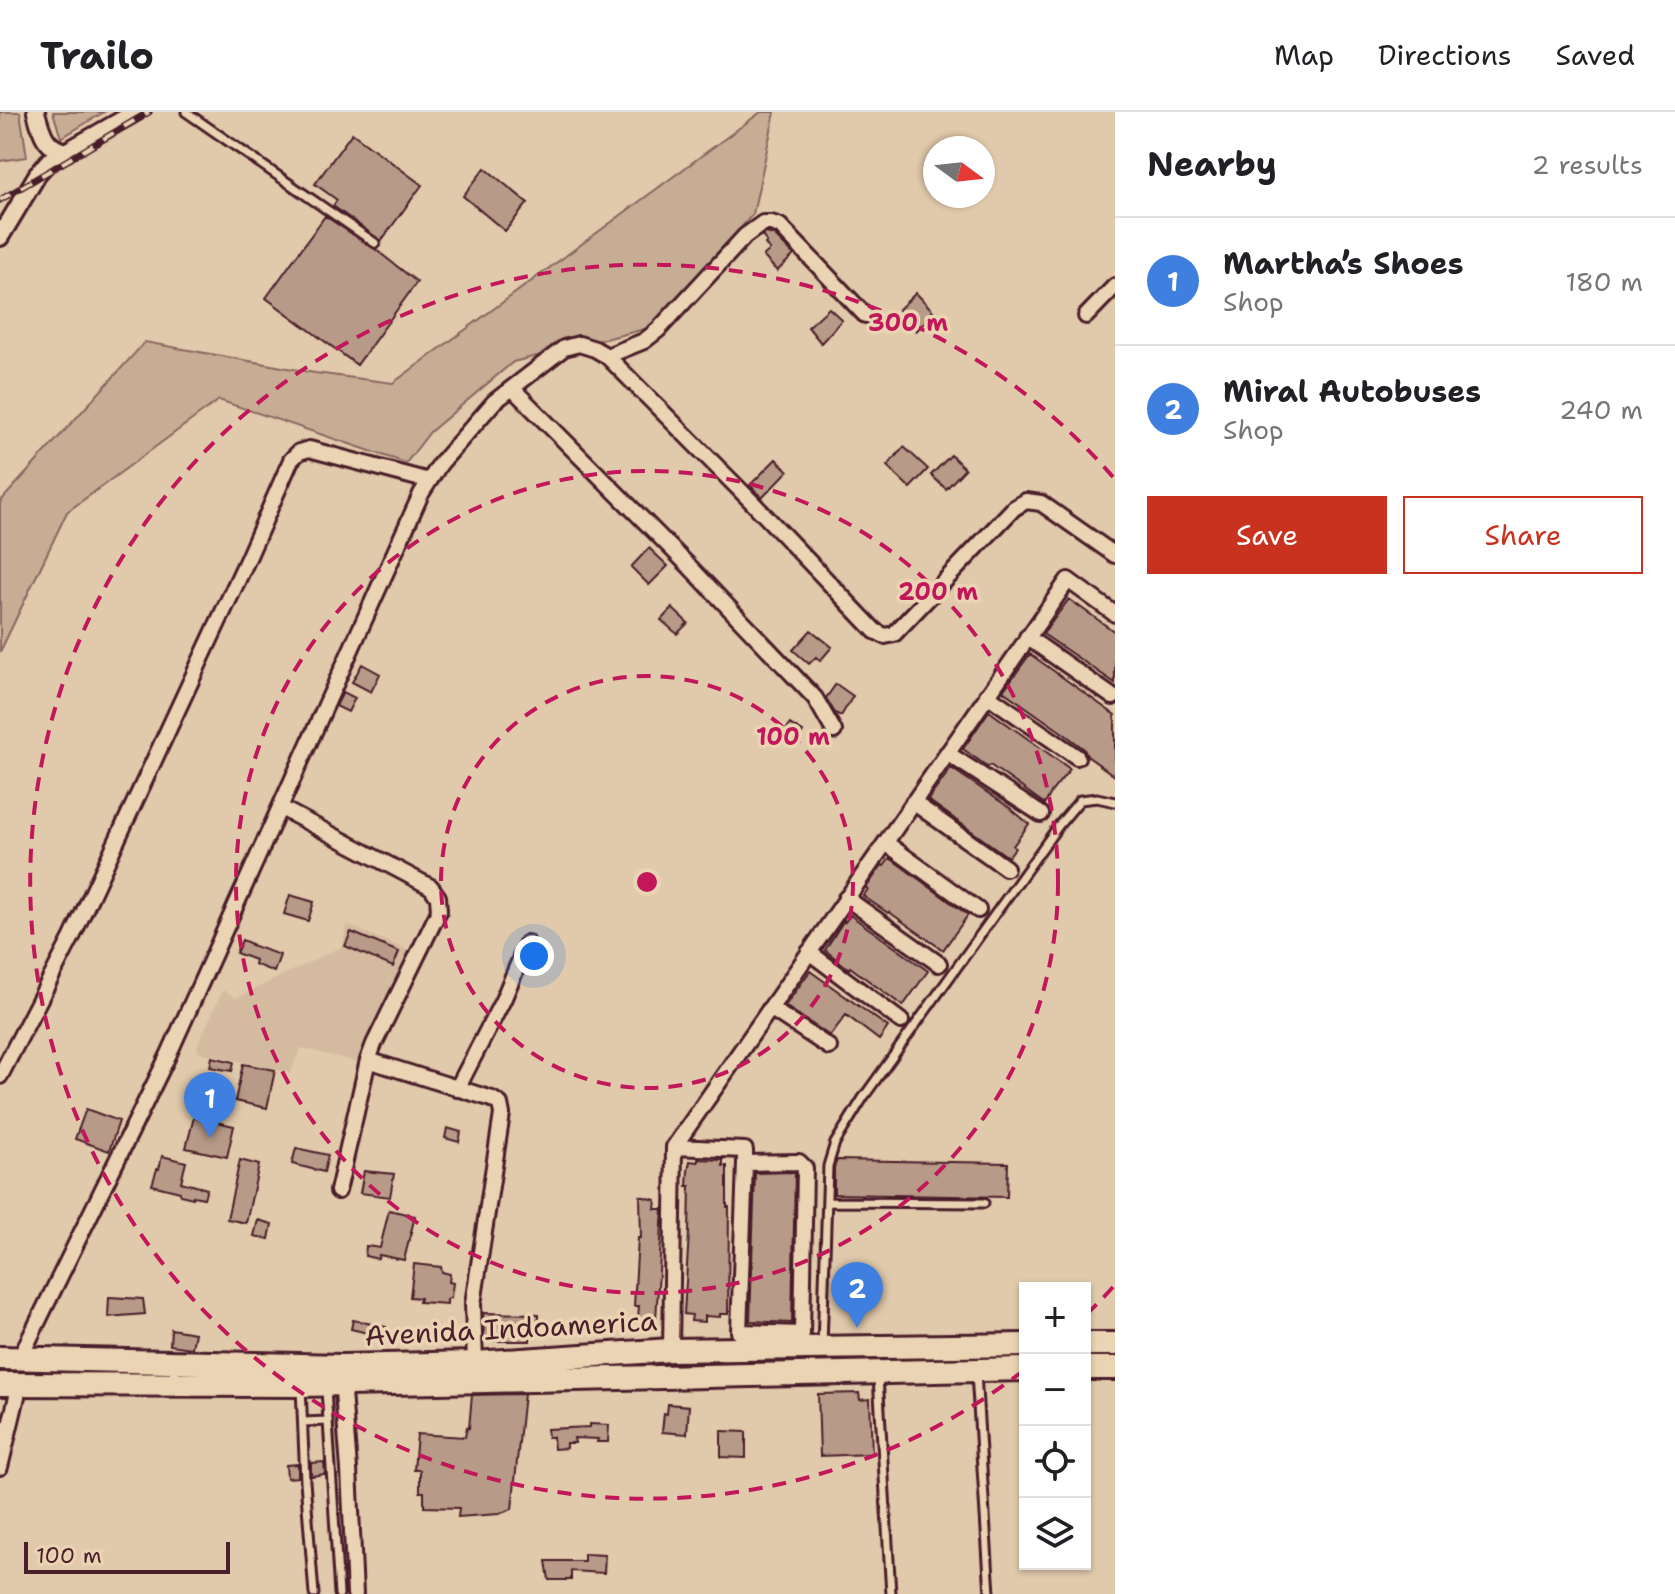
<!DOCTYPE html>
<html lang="en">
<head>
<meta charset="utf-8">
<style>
  body { margin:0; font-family:"Shantell Sans",sans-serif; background:#f6f6f6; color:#202124 }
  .controls { position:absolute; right:24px; bottom:24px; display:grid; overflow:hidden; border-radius:0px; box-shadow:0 2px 6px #0004 }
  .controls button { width:72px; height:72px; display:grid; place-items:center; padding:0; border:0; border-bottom:2px solid #e0e0e0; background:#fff; color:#202124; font:40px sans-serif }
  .compass { position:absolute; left:923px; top:24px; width:72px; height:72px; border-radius:50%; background:#fff; box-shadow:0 2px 6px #0004; rotate:105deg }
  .scale { position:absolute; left:24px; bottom:20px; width:206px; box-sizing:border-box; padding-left:8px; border:4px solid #4a1f2b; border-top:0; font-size:22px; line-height:28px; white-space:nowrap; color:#4a1f2b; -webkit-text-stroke:6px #ebd4b3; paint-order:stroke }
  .you { position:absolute; left:534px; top:844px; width:28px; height:28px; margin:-20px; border:6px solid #fff; border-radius:50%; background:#1a73e8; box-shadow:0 0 0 12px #1a73e833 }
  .badge { display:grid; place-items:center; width:52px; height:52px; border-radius:50%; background:#c8321e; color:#fff; font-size:26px; font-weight:700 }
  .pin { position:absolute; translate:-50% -66px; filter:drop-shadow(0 2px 4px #0008) }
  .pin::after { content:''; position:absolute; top:42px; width:28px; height:24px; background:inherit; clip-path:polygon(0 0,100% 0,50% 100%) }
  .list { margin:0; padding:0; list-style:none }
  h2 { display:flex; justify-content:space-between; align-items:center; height:104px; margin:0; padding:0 32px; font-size:34px }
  h2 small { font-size:26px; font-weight:400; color:#757577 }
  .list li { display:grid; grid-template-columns:52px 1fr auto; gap:24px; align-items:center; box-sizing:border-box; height:128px; padding:0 32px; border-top:2px solid #e0e0e0 }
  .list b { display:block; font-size:30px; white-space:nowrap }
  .list p { margin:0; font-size:26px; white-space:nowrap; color:#757577 }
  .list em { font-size:26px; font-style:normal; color:#757577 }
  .actions { display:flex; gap:16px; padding:24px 32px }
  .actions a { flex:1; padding:18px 0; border:2px solid #c8321e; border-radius:0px; text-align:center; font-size:28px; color:#c8321e }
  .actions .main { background:#c8321e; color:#fff }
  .icon { flex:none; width:44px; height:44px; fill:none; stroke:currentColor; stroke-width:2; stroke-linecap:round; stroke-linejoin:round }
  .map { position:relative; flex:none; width:1115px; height:1482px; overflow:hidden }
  header { display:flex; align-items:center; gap:48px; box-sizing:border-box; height:112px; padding:0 40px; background:#fff; border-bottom:2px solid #e0e0e0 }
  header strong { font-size:38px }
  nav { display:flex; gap:44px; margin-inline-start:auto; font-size:28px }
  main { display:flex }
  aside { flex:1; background:#fff }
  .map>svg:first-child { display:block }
  .built { fill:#d4bba0 }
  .green { fill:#c8ad95; stroke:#896660; stroke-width:2 }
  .building { fill:#b79a87; stroke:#4a1f2b; stroke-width:2 }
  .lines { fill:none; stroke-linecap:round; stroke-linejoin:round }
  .service-casing { stroke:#4a1f2b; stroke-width:13 }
  .minor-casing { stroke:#4a1f2b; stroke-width:20 }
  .tertiary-casing { stroke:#4a1f2b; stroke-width:22 }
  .primary-casing { stroke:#4a1f2b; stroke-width:28 }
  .service { stroke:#ebd4b3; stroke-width:7 }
  .minor { stroke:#ebd4b3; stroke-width:14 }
  .tertiary { stroke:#ebd4b3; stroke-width:16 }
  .primary { stroke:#ebd4b3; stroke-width:22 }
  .rail-casing { stroke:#4a1f2b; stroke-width:7 }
  .rail { stroke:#ebd4b3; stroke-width:4; stroke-dasharray:12; stroke-linecap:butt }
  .ring { fill:none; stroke:#c2185b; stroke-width:4; stroke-dasharray:14 10 }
  .labels { text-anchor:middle; stroke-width:7; stroke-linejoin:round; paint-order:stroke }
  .street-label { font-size:28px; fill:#4a1f2b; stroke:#ebd4b3 }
  .centre { fill:#c2185b; stroke:#ebd4b3; stroke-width:4 }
  .ring-label { font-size:24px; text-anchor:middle; font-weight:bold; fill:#c2185b; stroke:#ebd4b3; stroke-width:7; stroke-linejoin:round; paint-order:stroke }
</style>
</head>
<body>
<header>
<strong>Trailo</strong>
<nav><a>Map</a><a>Directions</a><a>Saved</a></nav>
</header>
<main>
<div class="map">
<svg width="1115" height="1482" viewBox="0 0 1115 1482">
  <rect width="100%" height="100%" fill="#e1c9ab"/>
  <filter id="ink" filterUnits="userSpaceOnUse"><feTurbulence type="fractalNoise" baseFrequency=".0125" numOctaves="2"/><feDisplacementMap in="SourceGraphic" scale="16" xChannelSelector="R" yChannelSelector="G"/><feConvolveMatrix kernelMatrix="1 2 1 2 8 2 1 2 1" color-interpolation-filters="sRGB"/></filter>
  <g filter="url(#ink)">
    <!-- built -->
    <path class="built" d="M346 812 409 839 361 951 301 936 290 961 199 940 197 934 223 878 236 886 343 834Z"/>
    <!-- green -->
    <path class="green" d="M0 0H20L27 45 0 49Z
      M53 0H104L61 26Z
      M761 0H775L753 102 653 215 513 250 430 320 406 351 219 288 67 400 0 540V390L145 230 315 261 393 271Z"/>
    <!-- building -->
    <path class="building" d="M352 21 422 73 381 129 333 94 337 88 315 72Z
      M485 56 528 91 505 119 463 84Z
      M325 104 375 137 417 170 357 253 266 186Z
      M766 121 774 123 794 143 777 159 763 144 770 138 765 132 767 130 762 124Z
      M916 181 935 201 916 219 898 198Z
      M829 196 842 208 821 231 808 215Z
      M904 335 928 357 910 376 887 354Z
      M951 343 965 357 946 377 931 363Z
      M776 347 788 359 762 386 750 373Z
      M649 436 668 454 649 473 631 455Z
      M1069 487 1115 520V571L1043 522Z
      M672 496 688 511 677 522 661 508Z
      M811 518 832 535 820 549 816 545 809 552 793 538Z
      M1030 542 1115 603V664L1087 644 1084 637 1063 621 1003 579Z
      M362 552 380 562 371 580 352 570Z
      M836 572 853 584 841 604 835 601 826 586Z
      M343 580 355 586 348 600 336 594Z
      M989 599 1070 657 1052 679 1045 692 990 653 988 655 963 637Z
      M790 612 803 620 795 633 782 625Z
      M951 656 1010 696 1029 712 1013 734 1015 736 1008 745 928 688Z
      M890 746 968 803 943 838 889 800 888 801 863 784 868 777 866 776 882 753 884 754Z
      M290 783 314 790 308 809 284 802Z
      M850 803 928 859 903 894 850 855 849 857 825 838 844 808 845 810Z
      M351 820 399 840 393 855 345 834Z
      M242 828 252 832 251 833 280 843 274 860 254 852 255 848 236 841Z
      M810 859 888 915 879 928 846 903 830 924 785 894Z
      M212 945 234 950 232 959 210 955Z
      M243 952 275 958 267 996 235 989Z
      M86 997 119 1009 109 1039 75 1027Z
      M194 1005 234 1014 227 1045 186 1036Z
      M447 1016 461 1020 459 1030 445 1026Z
      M296 1036 328 1043 324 1060 292 1052Z
      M162 1044 186 1050 181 1070 207 1077 204 1086 193 1084V1086L180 1083V1080L152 1073 157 1057H159Z
      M698 1047 723 1048V1054H727V1095H729L728 1202H720V1205L705 1204V1210L691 1209 692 1203 684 1202 689 1121 690 1074H687L688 1059 690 1049 698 1050Z
      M240 1048 259 1053 246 1111 227 1107Z
      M837 1048 1008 1051 1007 1085 834 1082V1055Z
      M364 1059 394 1062 390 1085 360 1081Z
      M795 1060 792 1211 750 1209 755 1061Z
      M640 1084 656 1088 655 1097H663L656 1207 638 1206 639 1194H634L638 1126H641Z
      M389 1098 415 1104 404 1148 379 1143 378 1147 365 1144 366 1134 380 1136Z
      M258 1108 272 1112 269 1127 254 1124Z
      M414 1152 441 1155 442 1160 450 1162 449 1170 453 1171 451 1185 447 1187V1192L419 1190 420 1186 410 1185Z
      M109 1185 143 1187 145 1202 108 1205Z
      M483 1201 539 1202V1218H530V1229H484Z
      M353 1208 386 1215 384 1225 351 1217Z
      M171 1217 195 1221 192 1236 170 1233Z
      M859 1281 860 1288 870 1287 872 1342 820 1344 818 1282Z
      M524 1282 512 1397 499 1402 458 1405 459 1396 424 1395V1380H420V1358H414L417 1322 465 1325 467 1315 469 1316 472 1283Z
      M668 1292 689 1294 687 1322 662 1320 664 1301 667 1302Z
      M590 1312 609 1313 608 1330H597L598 1327 574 1326 575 1331H566V1336L554 1337 553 1325H548L547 1317 590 1315Z
      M721 1319 746 1320V1346L721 1345Z
      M324 1350 325 1362 311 1364V1351Z
      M298 1352V1365L287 1366 286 1353Z
      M584 1442 605 1443 604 1461 571 1459V1468H549L546 1449H584Z"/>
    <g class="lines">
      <!-- service casing -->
      <g class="service-casing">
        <path id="service" d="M186 0 375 131
          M827 1090 984 1091
          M822 1234 828 1054 835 1031 863 986 1059 713 1080 688 1097 686 1115 690
          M976 1261 990 1482
          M878 1265 891 1482
          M301 1275 305 1369 314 1482
          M326 1277 339 1482
          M303 1310 327 1309"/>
      </g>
      <!-- minor casing -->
      <g class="minor-casing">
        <path id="minor" d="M1086 204 1115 174
          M607 244 644 229 658 218 745 124 763 111H771L780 114 865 203
          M512 276 689 454 815 586 834 619
          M1027 525 1113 585
          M987 583 1077 645
          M947 641 1041 702
          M913 690 1006 756
          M281 696 431 775 438 785 439 799 374 932 368 948 492 987 500 992 502 1002 473 1192 475 1251
          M886 731 978 798
          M846 786 939 852
          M809 840 901 909
          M770 896 829 935
          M0 964 72 825 248 446 291 348 299 340 309 337 429 369
          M457 977 503 888 527 831
          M674 1035 745 1038V1051L739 1220 802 1222 805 1056 799 1050 745 1051
          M338 1079 368 948
          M671 1238 674 1035 1068 468 1115 502
          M20 1246 168 944 421 382 440 352 494 290 564 236 579 232 595 237 607 244 752 390 875 519 885 524 894 522 1014 396 1026 389 1041 391 1115 443
          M342 1267 349 1357 355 1482
          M0 1355 20 1272"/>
      </g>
      <!-- tertiary casing -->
      <g class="tertiary-casing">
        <path id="tertiary" d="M36 0C41 19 45 37 67 40
          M0 125 39 60 48 50 136 0"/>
      </g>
      <!-- primary casing -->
      <g class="primary-casing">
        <path id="primary" d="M1085 1232H1115
          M0 1246 342 1254 475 1251 671 1238 1025 1233
          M1085 1256H1115
          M0 1272 301 1273 1025 1257"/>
      </g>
      <!-- service -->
      <use href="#service" class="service"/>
      <!-- minor -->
      <use href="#minor" class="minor"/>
      <!-- tertiary -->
      <use href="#tertiary" class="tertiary"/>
      <!-- primary -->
      <use href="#primary" class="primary"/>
      <!-- rail casing -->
      <g class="rail-casing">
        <path id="rail" d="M0 88 149 0"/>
      </g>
      <!-- rail -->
      <use href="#rail" class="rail"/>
    </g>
  </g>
  <!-- distance rings -->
  <g class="ring">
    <circle cx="647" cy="770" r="206"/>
    <circle cx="647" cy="770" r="411"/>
    <path d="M1113 1175A617 617 0 0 1 1087 1202M1023 1259A617 617 0 1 1 1113 365"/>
  </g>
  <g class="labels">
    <!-- street labels -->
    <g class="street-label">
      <text transform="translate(511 1216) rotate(-3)" y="10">Avenida Indoamerica</text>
    </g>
  </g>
  <circle cx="647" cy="770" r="12" class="centre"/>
  <g class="ring-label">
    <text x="908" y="219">300 m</text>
    <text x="938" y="488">200 m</text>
    <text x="793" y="633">100 m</text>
  </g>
</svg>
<div class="controls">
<button>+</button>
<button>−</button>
<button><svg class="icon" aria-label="locate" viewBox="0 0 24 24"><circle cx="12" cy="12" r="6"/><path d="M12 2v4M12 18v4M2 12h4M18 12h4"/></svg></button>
<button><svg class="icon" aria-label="layers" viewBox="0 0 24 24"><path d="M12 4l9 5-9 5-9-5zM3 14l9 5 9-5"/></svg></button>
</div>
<svg class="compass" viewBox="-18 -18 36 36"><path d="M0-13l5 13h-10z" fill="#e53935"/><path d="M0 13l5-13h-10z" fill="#757577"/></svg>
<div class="scale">100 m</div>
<div class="you"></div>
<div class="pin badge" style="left:210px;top:1026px;background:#3f7fe0">1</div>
<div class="pin badge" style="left:857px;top:1216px;background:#3f7fe0">2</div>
</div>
<aside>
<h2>Nearby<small>2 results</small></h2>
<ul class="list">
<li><span class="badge" style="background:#3f7fe0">1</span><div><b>Martha’s Shoes</b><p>Shop</p></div><em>180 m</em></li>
<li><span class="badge" style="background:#3f7fe0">2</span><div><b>Miral Autobuses</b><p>Shop</p></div><em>240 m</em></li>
</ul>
<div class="actions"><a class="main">Save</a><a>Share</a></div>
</aside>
</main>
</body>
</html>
